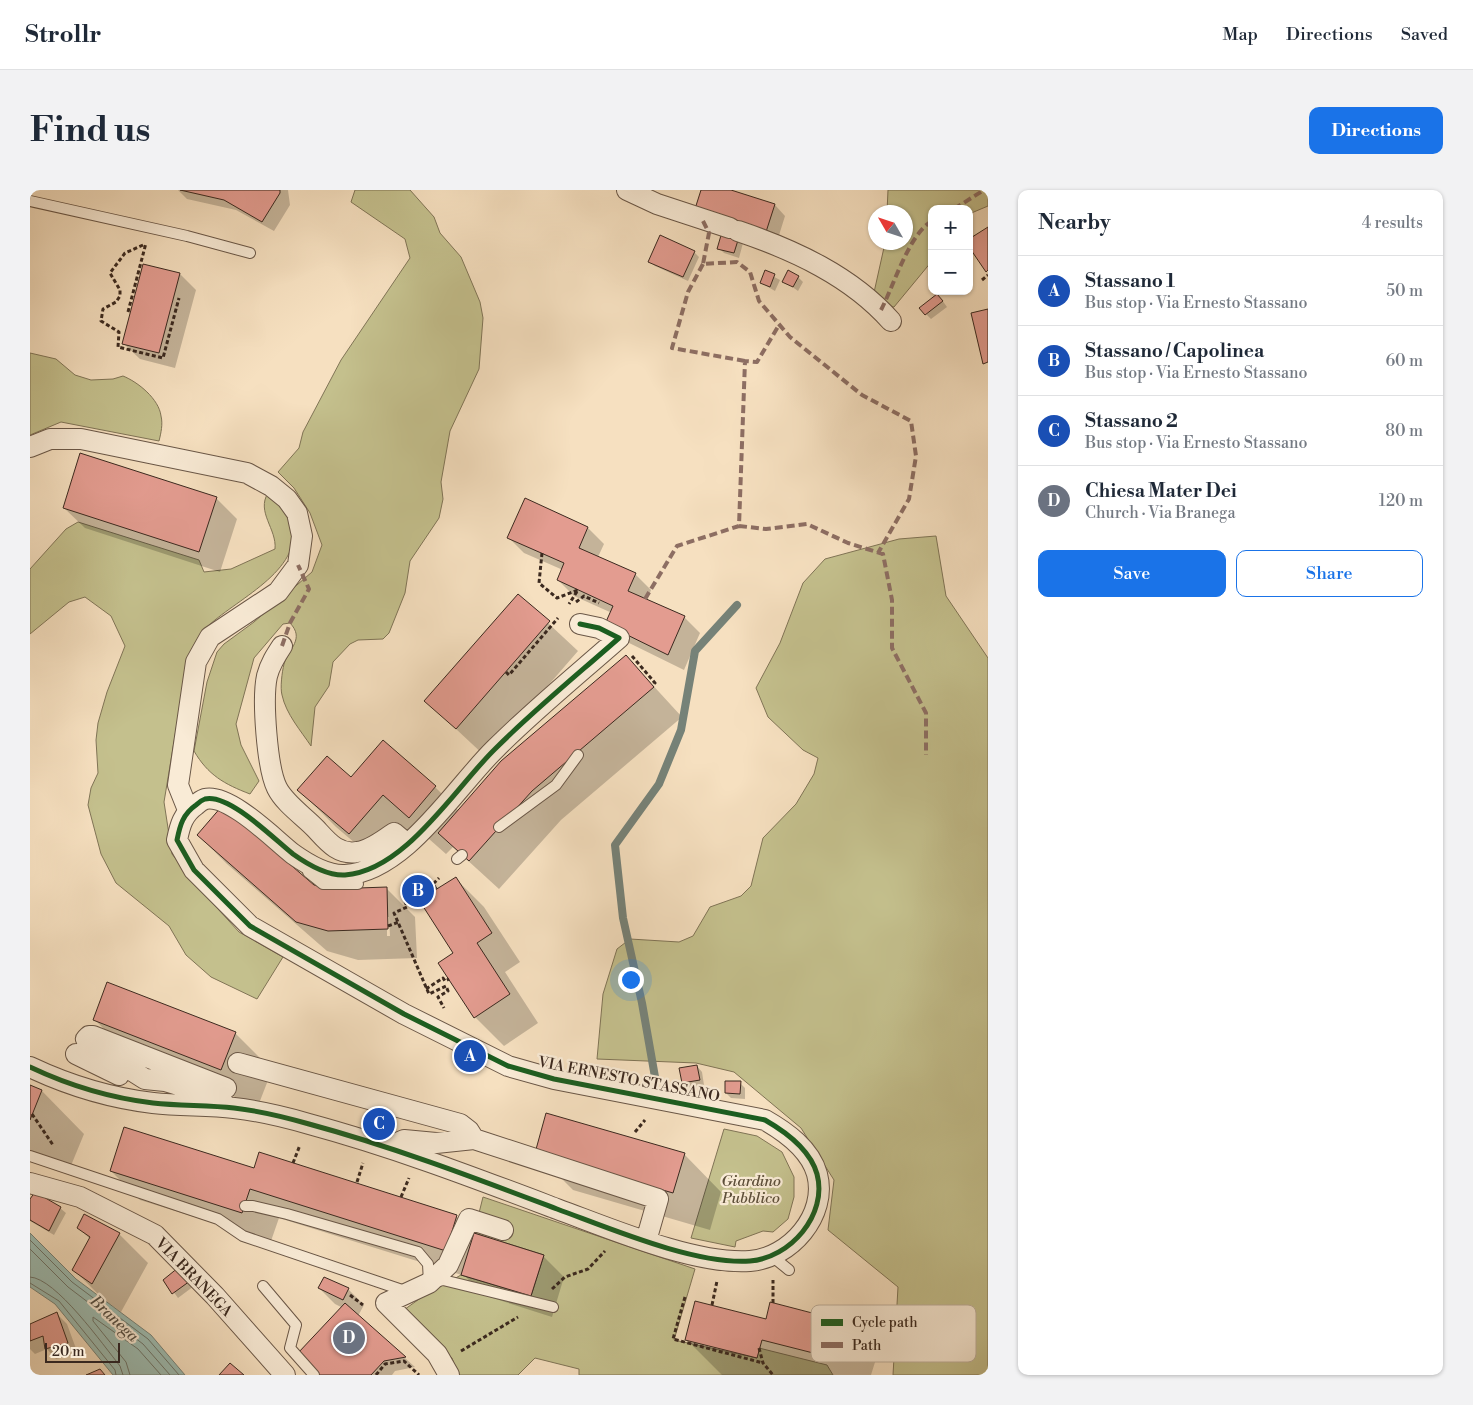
<!DOCTYPE html>
<html lang="en">
<head>
<meta charset="utf-8">
<style>
  body { margin:0; font-family:"Libre Bodoni",serif; background:#f2f2f3; color:#1f2937 }
  .controls { position:absolute; right:15px; top:15px; display:grid; overflow:hidden; border-radius:10px; box-shadow:0 1px 4px #0004 }
  .controls button { width:45px; height:45px; display:grid; place-items:center; padding:0; border:0; border-bottom:1px solid #e0e1e3; background:#fff; color:#1f2937; font:25px sans-serif }
  .compass { position:absolute; left:838px; top:15px; width:45px; height:45px; border-radius:50%; background:#fff; box-shadow:0 1px 4px #0004; rotate:309deg }
  .scale { position:absolute; left:15px; bottom:12px; width:75px; box-sizing:border-box; padding-left:5px; border:2px solid #3b291f; border-top:0; font-size:14px; line-height:18px; white-space:nowrap; color:#3b291f; -webkit-text-stroke:4px #f9ebd6; paint-order:stroke }
  .you { position:absolute; left:600px; top:789px; width:18px; height:18px; margin:-12px; border:4px solid #fff; border-radius:50%; background:#1a73e8; box-shadow:0 0 0 8px #1a73e833 }
  .badge { display:grid; place-items:center; width:32px; height:32px; border-radius:50%; background:#1a73e8; color:#fff; font-size:16px; font-weight:700 }
  .pin { position:absolute; translate:-50% -50%; border:2px solid #fff; box-shadow:0 1px 5px #0006 }
  .list { margin:0; padding:0; list-style:none }
  h2 { display:flex; justify-content:space-between; align-items:center; height:65px; margin:0; padding:0 20px; font-size:21px }
  h2 small { font-size:16px; font-weight:400; color:#747a83 }
  .list li { display:grid; grid-template-columns:32px 1fr auto; gap:15px; align-items:center; box-sizing:border-box; height:70px; padding:0 20px; border-top:1px solid #e0e1e3 }
  .list b { display:block; font-size:19px; white-space:nowrap }
  .list p { margin:0; font-size:16px; white-space:nowrap; color:#747a83 }
  .list em { font-size:16px; font-style:normal; color:#747a83 }
  .actions { display:flex; gap:10px; padding:15px 20px }
  .actions a { flex:1; padding:11px 0; border:1px solid #1a73e8; border-radius:10px; text-align:center; font-size:18px; color:#1a73e8 }
  .actions .main { background:#1a73e8; color:#fff }
  .map { position:relative; flex:none; width:958px; height:1185px; overflow:hidden; border-radius:10px }
  header { display:flex; align-items:center; gap:30px; box-sizing:border-box; height:70px; padding:0 25px; background:#fff; border-bottom:1px solid #e0e1e3 }
  header strong { font-size:24px }
  nav { display:flex; gap:28px; margin-inline-start:auto; font-size:18px }
  .intro { display:flex; align-items:center; justify-content:space-between; box-sizing:border-box; height:120px; padding:0 30px }
  h1 { margin:0; font-size:35px }
  .button { padding:12px 22px; border-radius:10px; background:#1a73e8; color:#fff; font-size:18px; font-weight:700 }
  main { display:flex; gap:30px; padding:0 30px }
  aside { flex:1; background:#fff; border-radius:10px; box-shadow:0 1px 4px #0004 }
  .map>svg:first-child { display:block }
  .green { fill:#c4c08d; stroke:#807456 }
  .water { fill:#9dbdb3; stroke:#768278 }
  .shadow { fill:#0003; fill-rule:evenodd }
  .lines { fill:none; stroke-linecap:round; stroke-linejoin:round }
  .shore { stroke:#6c7369; stroke-width:1 }
  .stream { stroke:#768278; stroke-width:8 }
  .building { fill:#e39c90; stroke:#3b291f }
  .service-casing { stroke:#6a5747; stroke-width:12 }
  .minor-casing { stroke:#6a5747; stroke-width:22 }
  .path { stroke:#3b291f; stroke-width:3; stroke-dasharray:4 2.5; stroke-linecap:butt }
  .service { stroke:#f9ebd6; stroke-width:10 }
  .minor { stroke:#f9ebd6; stroke-width:20 }
  .quiet { stroke:#8d6e63; stroke-width:4; stroke-dasharray:8 4; stroke-linecap:butt }
  .cycleway-casing { stroke:#f9ebd6; stroke-width:8 }
  .cycleway { stroke:#1b5e20; stroke-width:5 }
  .labels { text-anchor:middle; stroke-width:4.5; stroke-linejoin:round; paint-order:stroke }
  .street-label { font-size:15px; fill:#3b291f; stroke:#f9ebd6 }
  .park-label { font-size:15px; font-style:italic; fill:#5d4f3a; stroke:#f9ebd6 }
  .water-label { font-size:16px; font-style:italic; fill:#544e44; stroke:#f9ebd6 }
  .key { fill:#f9ebd6; stroke:#c0b19f; stroke-width:1 }
  .key-label { font-size:14px; fill:#3b291f }
</style>
</head>
<body>
<header>
<strong>Strollr</strong>
<nav><a>Map</a><a>Directions</a><a>Saved</a></nav>
</header>
<div class="intro"><h1>Find us</h1><a class="button">Directions</a></div>
<main>
<div class="map">
<svg width="958" height="1185" viewBox="0 0 958 1185">
  <rect width="100%" height="100%" fill="#f6e0c0"/>
  <filter id="stains"><feTurbulence type="fractalNoise" baseFrequency=".004" numOctaves="4"/><feColorMatrix values="0 0 0 0 .2 0 0 0 0 .09 0 0 0 0 .02 0 0 0 .5 -.17"/></filter>
  <radialGradient id="worn" r=".72"><stop offset=".6" stop-color="#630" stop-opacity="0"/><stop offset="1" stop-color="#630" stop-opacity=".3"/></radialGradient>
  <!-- green -->
  <path class="green" d="M325 0H380L404 27 410 43 431 67 450 112 453 128 449 179 420 241 411 292 413 309 409 328 380 371 375 403 359 443 353 449 328 450 320 454 303 472 299 496 285 517 281 556C271 541 256 524 252 505 250 498 252 482 254 474 259 458 275 449 260 433L253 434 224 468 206 534 211 555 229 591 220 604C194 594 178 585 164 561L177 492 187 462 194 454 224 432 282 382 292 355 280 323 264 298 248 282 269 258 273 242 311 170 380 68 375 49 321 12Z
    M858 0H958V16L939 24V19H902V71L864 117H855L843 107 855 53 876 52V22H857Z
    M0 163 26 169 45 185 61 190 83 189 93 186C108 192 129 209 131 226 133 234 131 243 129 251L31 232 0 245Z
    M238 303 243 305C249 313 260 324 262 334 274 381 204 410 176 438 167 447 163 457 158 468L134 612 142 664 168 697 209 742 253 767 227 809 181 787 156 765 139 736 86 693 71 664 58 615 61 598 68 583 66 550 68 533 77 502 95 456 81 426 55 407 39 412 0 444V379L36 339 48 332 169 370 174 382 201 379 245 359C247 339 226 322 238 303Z
    M906 346 916 406 958 468V1185H863L868 1097 798 1040 804 990 771 938 704 882 666 873 567 869 573 804 587 759 600 749 649 752 663 746 680 717 711 706 721 696 733 648 766 614 784 584 788 568 773 560 738 527 726 498 750 453 773 393 795 369 869 349Z
    M694 939 727 946 752 962 764 987V1007L758 1029 743 1042 733 1041 706 1051 705 1057 661 1048Z
    M453 1007 665 1079 644 1150 727 1168 729 1158 797 1175 803 1185H549V1179L505 1168 488 1185H428L422 1168 371 1122 392 1107 431 1085 501 1106 514 1065 444 1043Z"/>
  <!-- water -->
  <path class="water" d="M0 1043 46 1089 121 1145 155 1185H83L25 1114 0 1097Z"/>
  <!-- shadow -->
  <path class="shadow" d="M148 0H258L260 15 244 41 206 20 157 9Z
    M672 0H697L745 15 755 26 746 55 713 53 709 68 694 63 689 58 693 44Z
    M664 62 669 67 658 91 625 76 619 71Z
    M735 82 750 90 745 101 731 93Z
    M150 84 166 100 145 178 110 169 93 153Z
    M768 87 773 92 768 101 754 91Z
    M912 110 917 117 901 129 896 124Z
    M186 308 207 329 190 382 55 338 34 318Z
    M558 338 574 354 568 367 605 384 621 400 617 411 654 427 670 443 654 480 593 450 582 423 544 406 528 390 533 380 494 363 478 347Z
    M488 405 548 461 456 567 396 511Z
    M596 466 652 527 531 630 469 699 423 657 416 664 390 641 357 680 306 637 269 600 321 589 405 597 429 621Z
    M168 645 283 697 300 700 356 698 385 727 387 768 328 770 297 761 197 674ZM357 727H359L360 746H357Z
    M425 688 454 717 490 772 475 782 508 833 474 856 445 827 425 763Z
    M64 829 205 843 242 880 228 916 101 866Z
    M667 876 672 882 674 895 658 898 653 893Z
    M710 893 715 898V909L701 908 696 903Z
    M0 896 12 901 54 944 40 978 0 961Z
    M506 963 654 964 691 1002 680 1040 543 1000Z
    M81 981 426 1026 446 1045 513 1066 534 1087 522 1127 453 1105 435 1086 249 1028 241 1051 110 1010Z
    M0 1012 30 1018 36 1023 24 1045 0 1031Z
    M49 1038 89 1044 118 1073 91 1122 73 1109 44 1080 60 1049Z
    M149 1079 164 1096 148 1108 135 1090Z
    M289 1098 318 1099 334 1115 328 1126 385 1177 365 1181 362 1185H292L313 1118 305 1114Z
    M27 1124 37 1134 48 1164 26 1169 17 1159 5 1164 0 1159V1136Z
    M737 1130 809 1131 846 1169 841 1185H692L656 1149Z"/>
  <g class="lines">
    <!-- shore -->
    <path class="shore" d="M0 1050 42 1092 118 1149 149 1185
      M0 1059 38 1097 113 1154 140 1185
      M0 1087C26 1088 73 1155 90 1176L93 1185
      M0 1093 29 1111 85 1180 86 1185
      M100 1185 96 1172 63 1131V1127L108 1159 131 1185"/>
    <!-- stream -->
    <path class="stream" d="M625 887 612 813 593 728 585 655 629 594 651 540 665 461 707 415"/>
  </g>
  <!-- building -->
  <path class="building" d="M150 0H250V3L232 32 194 10Z
    M671 0H701L745 14 735 45 664 22Z
    M958 37V80L956 82 939 57V49Z
    M692 42 709 47 704 63 687 59Z
    M630 45 665 61 653 87 618 72Z
    M113 74 150 83 129 163 92 154Z
    M735 80 745 84 740 97 730 93Z
    M758 80 769 86 763 97 752 92Z
    M907 104 913 111 895 125 889 118Z
    M958 119V172L953 174 941 123Z
    M50 263 187 307 169 362 33 318Z
    M495 308 558 337 549 358 606 383 598 401 655 426 638 465 575 434 583 416 527 390 534 373 477 348Z
    M488 404 520 431 426 539 394 511Z
    M596 465 624 497 502 601 439 671 408 643 471 571Z
    M353 550 406 596 379 628 353 605 319 644 267 600 297 566 321 587Z
    M192 616 284 695 300 699 357 697 358 739 298 741 266 732 167 645Z
    M426 687 462 743 447 753 480 804 444 828 408 773 423 763 389 710Z
    M77 792 206 842 191 880 63 830Z
    M667 875 670 890 652 893 649 878Z
    M695 891H711L710 904 695 903Z
    M0 895 12 900 0 930Z
    M516 923 655 963 643 1003 505 963Z
    M94 937 224 978 229 962 427 1025 416 1061 220 999 212 1023 80 981Z
    M5 1002 31 1017 19 1041 0 1030V1009Z
    M54 1024 90 1043 62 1094 42 1080 60 1047 47 1038Z
    M444 1043 514 1065 501 1106 431 1085Z
    M149 1077 160 1091 142 1104 133 1090Z
    M294 1087 319 1098 313 1110 288 1098Z
    M665 1111 736 1129 740 1112 809 1130 799 1167 732 1150 727 1168 655 1150Z
    M315 1113 376 1167 354 1171 341 1185H290L268 1163Z
    M27 1122 38 1153 15 1159 13 1146 0 1151V1134Z
    M200 1173 214 1185H189Z
    M70 1179 75 1185H56Z"/>
  <g class="lines">
    <!-- service casing -->
    <g class="service-casing">
      <path id="service" d="M0 11 157 46 220 63
        M469 637 526 595 548 565
        M427 669 432 665
        M278 682 293 694H328
        M0 966 188 1029 213 1046 378 1102
        M215 1016H223L257 1024 388 1062 398 1074 399 1093 413 1090 523 1117
        M743 1067 759 1080
        M233 1096 266 1135 260 1158 284 1185"/>
    </g>
    <!-- minor casing -->
    <g class="minor-casing">
      <path id="minor" d="M597 0 627 14 700 38
        M708 41C764 60 821 86 861 131
        M0 257 20 249H51L217 283 241 296 257 309 267 323 272 346 268 375 248 402 180 447 166 472 148 595 158 620
        M252 456C246 465 240 474 237 486 232 509 237 578 247 598 255 614 275 627 286 639 298 652 308 665 327 662 340 661 353 650 364 643L377 654
        M46 864 89 885
        M208 873 430 934 439 941 444 949
        M0 877C38 895 81 908 123 913 150 916 178 915 204 918 230 921 255 927 279 934 364 957 445 988 527 1019 579 1038 665 1075 720 1071 760 1068 798 1025 787 984 780 959 756 942 735 930L524 889 478 876 374 824 220 736 164 680 147 650C150 635 153 624 166 615 168 613 172 610 175 609 199 603 245 650 263 664 277 674 297 686 315 685 375 681 425 598 465 559 504 520 547 485 589 448L569 438 550 434
        M193 912 181 905 135 891 115 889 58 853 56 849 59 846H63L196 898
        M363 959 367 953 374 950 406 953 444 949 628 1009 616 1051
        M0 993 50 1007 125 1045 185 1106 255 1185
        M419 1185 407 1164 356 1113 399 1093 418 1075 439 1029 473 1040"/>
    </g>
    <!-- path -->
    <path class="path" d="M113 55 95 63 80 83 90 100V106L86 112 73 119 71 131 89 142 88 157 133 168 149 108
      M952 90 958 85
      M98 122 116 53
      M512 363 509 393 527 408 548 400 539 414
      M546 412 554 406 569 413
      M602 466 625 493 622 495
      M476 482 479 485 528 428
      M406 699 403 694 409 688
      M375 711 377 717 364 723 399 804 416 796 418 801 408 807 414 818
      M358 736 369 732
      M396 799 413 788 415 791 419 789
      M2 924 23 955
      M605 942 615 930
      M263 973 270 955
      M327 992 333 973
      M371 1007 379 988
      M522 1099 535 1087 558 1079 575 1061
      M320 1105 333 1115
      M655 1107 643 1149 733 1173
      M743 1113V1090
      M682 1115 687 1091
      M804 1151 807 1152
      M729 1158 733 1173 743 1185
      M431 1161 488 1127
      M346 1185 355 1174 374 1171 389 1185"/>
    <!-- service -->
    <use href="#service" class="service"/>
    <!-- minor -->
    <use href="#minor" class="minor"/>
    <!-- quiet -->
    <path class="quiet" d="M924 19 954 0
      M673 31 679 43 673 74 707 72 720 82 729 111 760 147 832 205 881 231 886 266 879 309 848 363
      M673 74 658 102 642 158 715 171
      M851 120C864 95 879 44 902 31
      M709 336 736 339 777 334 818 353 853 364 862 410V458L896 523V565
      M615 409 647 356 709 336 715 171 727 172 749 135
      M252 456 260 433 279 399 268 375"/>
    <!-- cycleway casing -->
    <g class="cycleway-casing">
      <path id="cycleway" d="M0 877C38 895 81 908 123 913 150 916 178 915 204 918 230 921 255 927 279 934 364 957 445 988 527 1019 579 1038 665 1075 720 1071 760 1068 798 1025 787 984 780 959 756 942 735 930L524 889 478 876 374 824 220 736 164 680 147 650C150 635 153 624 166 615 168 613 172 610 175 609 199 603 245 650 263 664 277 674 297 686 315 685 375 681 425 598 465 559 504 520 547 485 589 448L569 438 550 434"/>
    </g>
    <!-- cycleway -->
    <use href="#cycleway" class="cycleway"/>
  </g>
  <g class="labels">
    <!-- street labels -->
    <g class="street-label">
      <text transform="translate(599 889) rotate(11)" y="5">VIA ERNESTO STASSANO</text>
      <text transform="translate(164 1087) rotate(46)" y="5">VIA BRANEGA</text>
    </g>
    <!-- park labels -->
    <g class="park-label">
      <text x="721" y="996">Giardino<tspan x="721" dy="17">Pubblico</tspan></text>
    </g>
    <!-- water labels -->
    <g class="water-label">
      <text transform="translate(85 1128) rotate(43)" y="6">Branega</text>
    </g>
  </g>
  <!-- legend -->
  <rect x="781" y="1115" width="165" height="57" rx="8" class="key"/>
  <rect x="791" y="1129" width="22" height="7" fill="#1b5e20"/>
  <rect x="791" y="1152" width="22" height="6" fill="#8d6e63"/>
  <g class="key-label">
    <text x="822" y="1137">Cycle path</text>
    <text x="822" y="1160">Path</text>
  </g>
  <rect width="100%" height="100%" filter="url(#stains)"/>
  <rect width="100%" height="100%" fill="url(#worn)"/>
</svg>
<div class="controls">
<button>+</button>
<button>−</button>
</div>
<svg class="compass" viewBox="-18 -18 36 36"><path d="M0-13l5 13h-10z" fill="#e53935"/><path d="M0 13l5-13h-10z" fill="#747a83"/></svg>
<div class="scale">20 m</div>
<div class="you"></div>
<div class="pin badge" style="left:440px;top:866px;background:#1a4fb4">A</div>
<div class="pin badge" style="left:388px;top:701px;background:#1a4fb4">B</div>
<div class="pin badge" style="left:349px;top:934px;background:#1a4fb4">C</div>
<div class="pin badge" style="left:319px;top:1148px;background:#6b7280">D</div>
</div>
<aside>
<h2>Nearby<small>4 results</small></h2>
<ul class="list">
<li><span class="badge" style="background:#1a4fb4">A</span><div><b>Stassano 1</b><p>Bus stop · Via Ernesto Stassano</p></div><em>50 m</em></li>
<li><span class="badge" style="background:#1a4fb4">B</span><div><b>Stassano / Capolinea</b><p>Bus stop · Via Ernesto Stassano</p></div><em>60 m</em></li>
<li><span class="badge" style="background:#1a4fb4">C</span><div><b>Stassano 2</b><p>Bus stop · Via Ernesto Stassano</p></div><em>80 m</em></li>
<li><span class="badge" style="background:#6b7280">D</span><div><b>Chiesa Mater Dei</b><p>Church · Via Branega</p></div><em>120 m</em></li>
</ul>
<div class="actions"><a class="main">Save</a><a>Share</a></div>
</aside>
</main>
</body>
</html>
